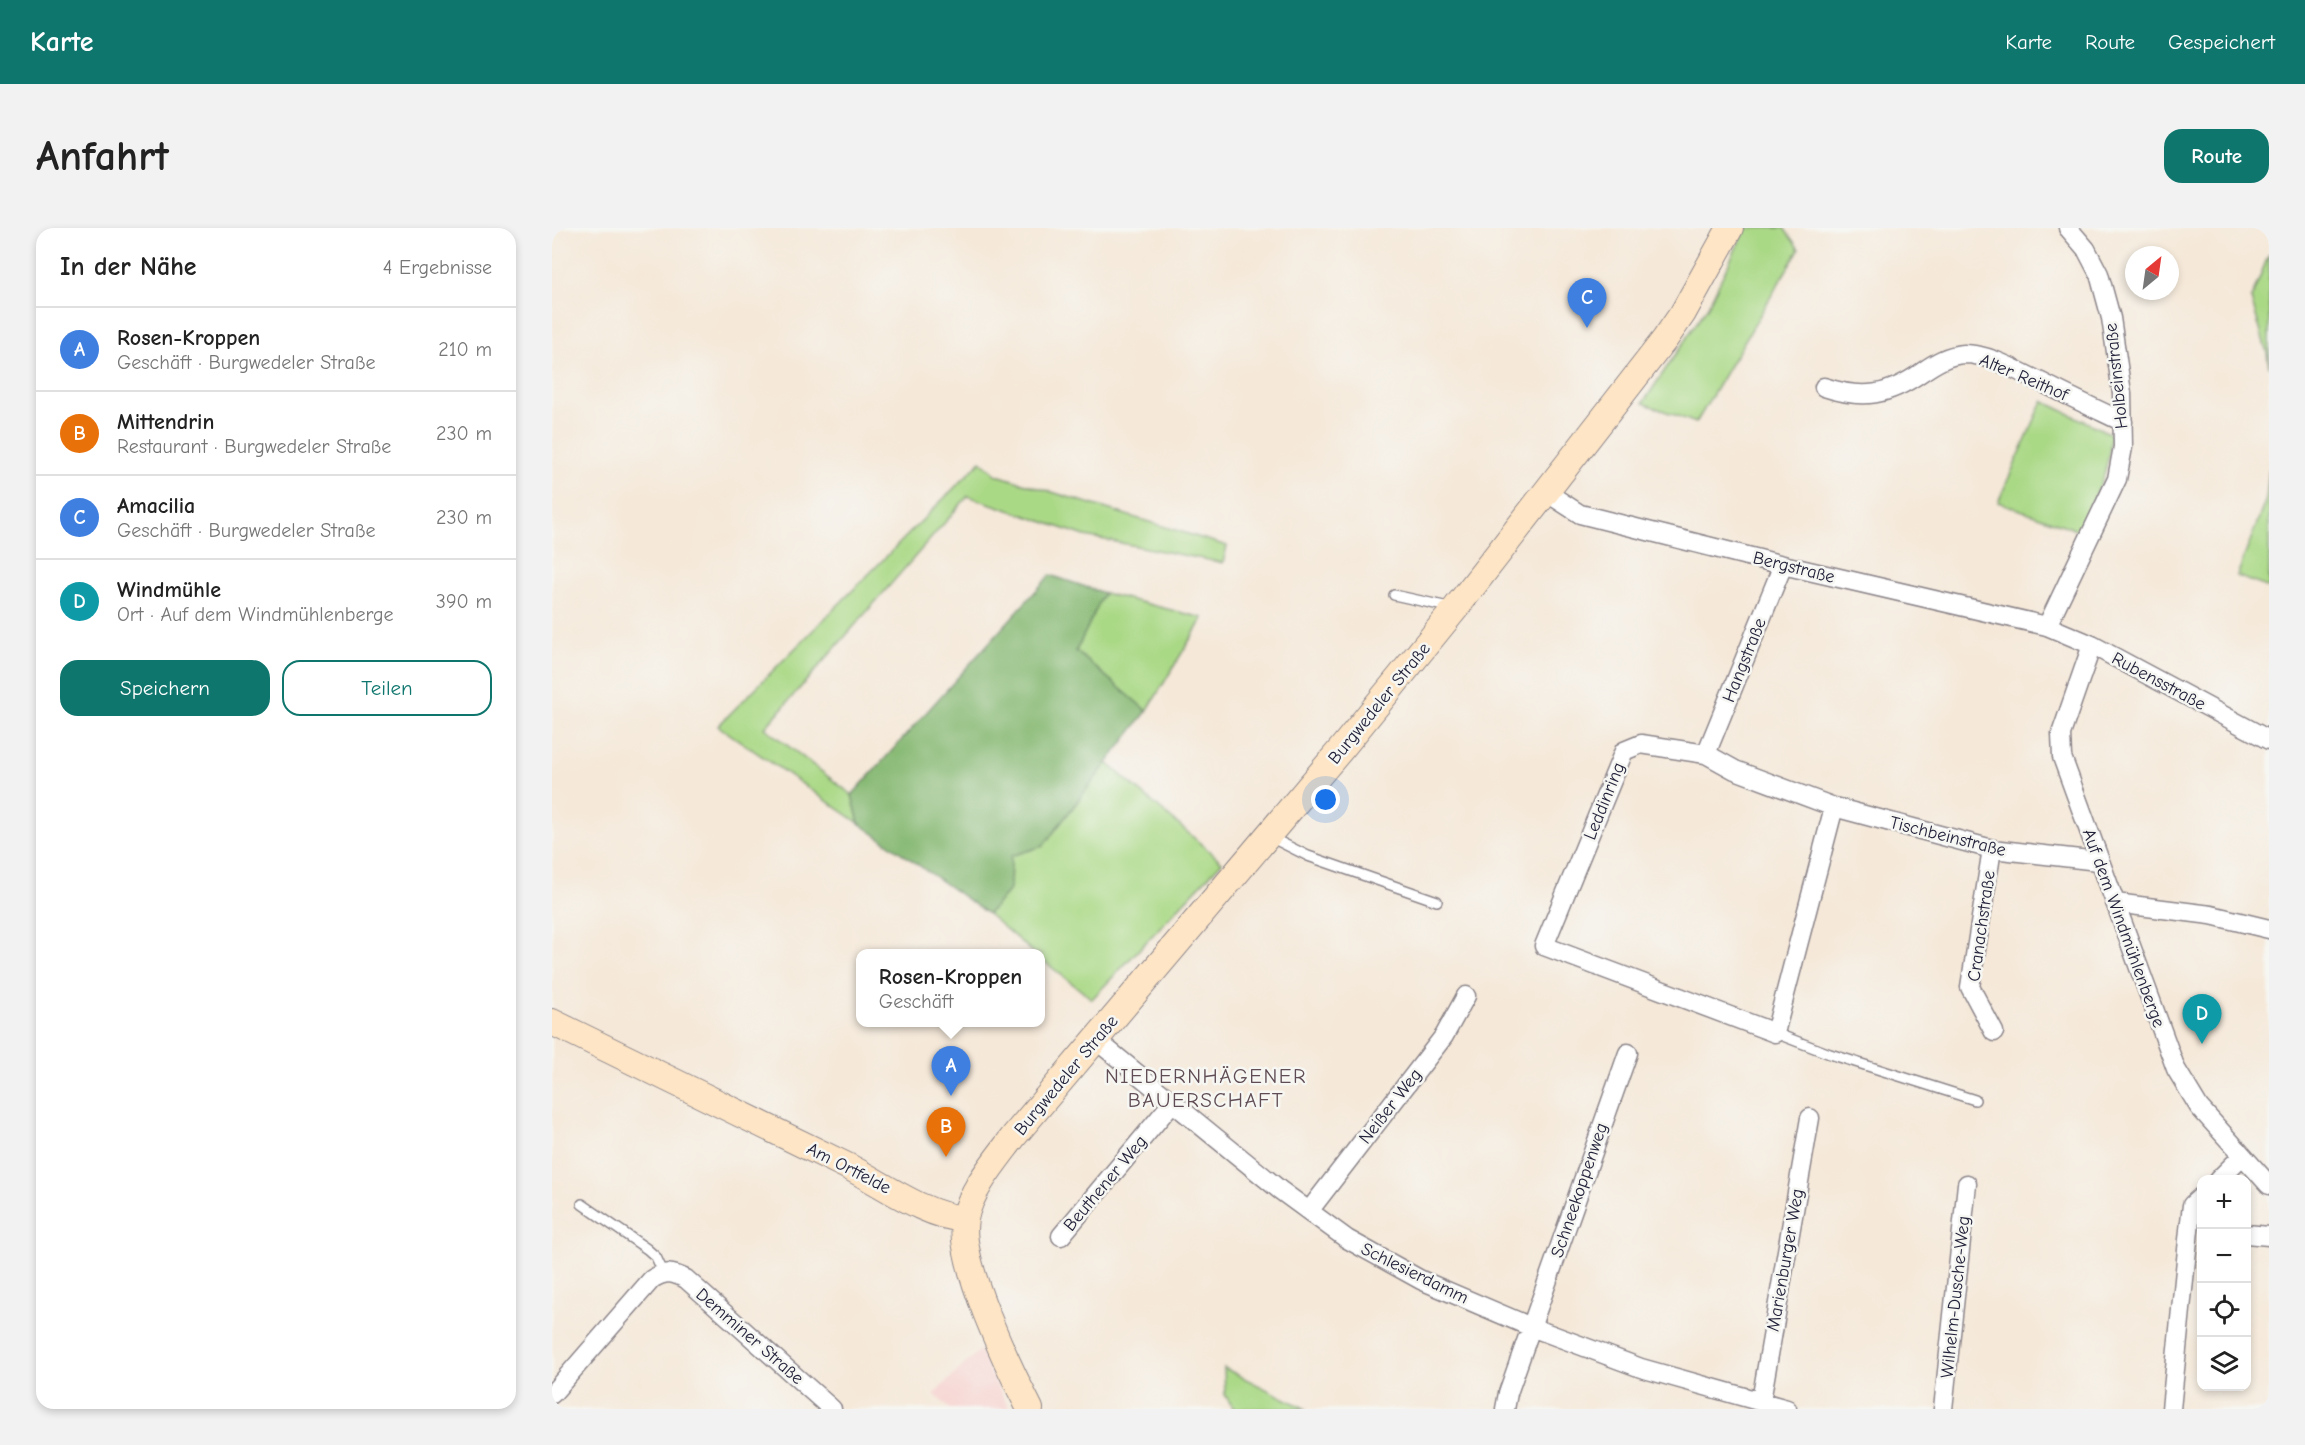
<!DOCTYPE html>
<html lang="de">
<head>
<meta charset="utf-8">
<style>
  body { margin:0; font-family:"Comic Neue",sans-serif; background:#f2f2f2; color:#222 }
  .controls { position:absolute; right:18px; bottom:18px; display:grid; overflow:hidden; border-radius:12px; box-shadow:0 3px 9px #0003 }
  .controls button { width:54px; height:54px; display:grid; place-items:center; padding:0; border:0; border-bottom:2px solid #e0e0e0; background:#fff; color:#222; font:30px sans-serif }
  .compass { position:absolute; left:1573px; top:18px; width:54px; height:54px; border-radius:50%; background:#fff; box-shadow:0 3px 9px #0003; rotate:29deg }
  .you { position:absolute; left:774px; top:572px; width:21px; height:21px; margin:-15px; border:4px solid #fff; border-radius:50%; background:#1a73e8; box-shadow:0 0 0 9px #1a73e833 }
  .badge { display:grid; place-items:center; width:39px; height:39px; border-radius:50%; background:#0f766e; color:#fff; font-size:20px; font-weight:700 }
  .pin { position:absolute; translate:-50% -50px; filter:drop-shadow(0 2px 3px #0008) }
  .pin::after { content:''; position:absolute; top:32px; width:21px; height:18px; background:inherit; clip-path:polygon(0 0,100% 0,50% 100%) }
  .popup { position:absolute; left:304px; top:721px; width:189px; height:78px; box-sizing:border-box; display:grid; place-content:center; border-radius:12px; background:#fff; filter:drop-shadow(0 2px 4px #0005); font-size:20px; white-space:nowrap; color:#767676 }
  .popup b { font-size:22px; color:#222 }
  .popup::after { content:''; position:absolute; left:50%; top:100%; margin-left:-12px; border:12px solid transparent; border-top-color:#fff }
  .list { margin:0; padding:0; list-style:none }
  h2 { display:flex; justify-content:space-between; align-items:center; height:78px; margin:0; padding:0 24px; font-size:26px }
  h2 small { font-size:20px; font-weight:400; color:#767676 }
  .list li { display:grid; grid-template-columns:39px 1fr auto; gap:18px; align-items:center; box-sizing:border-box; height:84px; padding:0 24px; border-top:2px solid #e0e0e0 }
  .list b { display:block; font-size:22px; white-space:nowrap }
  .list p { margin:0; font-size:20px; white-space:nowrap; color:#767676 }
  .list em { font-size:20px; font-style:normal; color:#767676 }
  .actions { display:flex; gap:12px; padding:18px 24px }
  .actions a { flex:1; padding:14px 0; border:2px solid #0f766e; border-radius:18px; text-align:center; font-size:21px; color:#0f766e }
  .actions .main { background:#0f766e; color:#fff }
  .icon { flex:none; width:33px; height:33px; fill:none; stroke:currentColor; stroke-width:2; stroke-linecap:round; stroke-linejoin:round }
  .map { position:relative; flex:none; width:1717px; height:1181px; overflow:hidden; border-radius:18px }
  header { display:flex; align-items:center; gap:36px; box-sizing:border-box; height:84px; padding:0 30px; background:#0f766e; color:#fff }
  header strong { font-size:28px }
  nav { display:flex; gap:33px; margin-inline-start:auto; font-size:21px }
  .intro { display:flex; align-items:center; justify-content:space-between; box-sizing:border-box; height:144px; padding:0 36px }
  h1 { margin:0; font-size:42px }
  .button { padding:15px 27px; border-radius:18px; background:#0f766e; color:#fff; font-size:21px; font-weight:700 }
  main { display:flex; gap:36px; padding:0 36px }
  aside { flex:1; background:#fff; border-radius:18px; box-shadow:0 3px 9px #0003 }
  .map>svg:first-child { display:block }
  .built { fill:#f7d0cd }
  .green { fill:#aad986; stroke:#667e60; stroke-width:1.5 }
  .forest { fill:#87b973; stroke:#546e57; stroke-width:1.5 }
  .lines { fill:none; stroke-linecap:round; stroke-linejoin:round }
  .lane-casing { stroke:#8c858a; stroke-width:12 }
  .street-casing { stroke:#8c858a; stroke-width:21 }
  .secondary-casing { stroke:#8c858a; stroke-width:28 }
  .lane { stroke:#fff; stroke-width:9 }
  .street { stroke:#fff; stroke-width:18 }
  .secondary { stroke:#fee5c5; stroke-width:26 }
  .labels { text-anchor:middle; stroke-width:5; stroke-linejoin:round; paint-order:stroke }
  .street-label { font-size:18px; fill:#22223b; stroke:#f6f6f2 }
  .quarter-label { font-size:21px; letter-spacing:1.5px; fill:#5f4c54; stroke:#f6f6f2 }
</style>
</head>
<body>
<header>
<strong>Karte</strong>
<nav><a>Karte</a><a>Route</a><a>Gespeichert</a></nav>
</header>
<div class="intro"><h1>Anfahrt</h1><a class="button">Route</a></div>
<main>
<aside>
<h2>In der Nähe<small>4 Ergebnisse</small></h2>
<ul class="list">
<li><span class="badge" style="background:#3f7fe0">A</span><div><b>Rosen-Kroppen</b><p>Geschäft · Burgwedeler Straße</p></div><em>210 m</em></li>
<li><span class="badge" style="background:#e8710a">B</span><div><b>Mittendrin</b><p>Restaurant · Burgwedeler Straße</p></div><em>230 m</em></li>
<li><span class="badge" style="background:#3f7fe0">C</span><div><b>Amacilia</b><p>Geschäft · Burgwedeler Straße</p></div><em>230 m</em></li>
<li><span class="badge" style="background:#0f9aa8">D</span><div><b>Windmühle</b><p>Ort · Auf dem Windmühlenberge</p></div><em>390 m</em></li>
</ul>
<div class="actions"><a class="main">Speichern</a><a>Teilen</a></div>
</aside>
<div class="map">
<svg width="1717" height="1181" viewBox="0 0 1717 1181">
  <rect width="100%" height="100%" fill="#f6f6f2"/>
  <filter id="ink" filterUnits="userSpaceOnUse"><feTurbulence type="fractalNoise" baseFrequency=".0167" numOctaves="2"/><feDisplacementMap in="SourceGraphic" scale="12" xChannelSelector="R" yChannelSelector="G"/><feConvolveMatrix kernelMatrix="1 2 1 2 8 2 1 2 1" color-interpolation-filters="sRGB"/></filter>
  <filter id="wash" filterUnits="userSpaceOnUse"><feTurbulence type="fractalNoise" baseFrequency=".008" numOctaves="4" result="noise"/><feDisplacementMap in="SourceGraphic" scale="24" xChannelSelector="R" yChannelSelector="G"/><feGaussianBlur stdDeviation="1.35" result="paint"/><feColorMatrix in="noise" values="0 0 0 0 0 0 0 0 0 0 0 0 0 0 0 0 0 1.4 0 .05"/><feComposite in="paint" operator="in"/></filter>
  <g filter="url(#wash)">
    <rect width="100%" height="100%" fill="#f5e8d8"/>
    <!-- built -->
    <path class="built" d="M428 1122 457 1181H398L382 1166Z"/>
    <!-- green -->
    <path class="green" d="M1194 0H1232L1247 21 1144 195 1091 175 1156 78Z
      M1717 26V140L1715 125 1699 71Z
      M1491 173 1559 206C1557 247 1544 267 1525 302L1446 274Z
      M429 233 445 247 675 318 671 335 533 308 416 268 213 500 300 567 307 595 166 498Z
      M1717 241V360L1685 348 1714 271Z
      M552 365 651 390 595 483 524 423Z
      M555 535 670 634 540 771 489 731V726L482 725 436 686 458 661 459 627 491 618Z
      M672 1140 754 1181H682L673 1167Z"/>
    <!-- forest -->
    <path class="forest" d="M498 347 552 365 524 423 595 483 491 618 459 628 458 661 436 686 307 595 300 567Z"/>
  </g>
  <g filter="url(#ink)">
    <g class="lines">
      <!-- lane casing -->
      <g class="lane-casing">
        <path id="lane" d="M842 367 901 380
          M718 609 756 628 885 673
          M1223 805 1278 826 1423 872
          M30 976 95 1021 104 1029 111 1044"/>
      </g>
      <!-- street casing -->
      <g class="street-casing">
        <path id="street" d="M1272 159C1311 172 1336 168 1370 144 1383 135 1396 127 1412 126 1438 126 1465 143 1489 154 1516 168 1544 181 1571 194
          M994 264 1028 286 1231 337 1495 398 1540 417 1717 512
          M1495 398 1565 251 1571 219 1570 165 1559 90 1547 46 1534 21 1516 0
          M1540 417 1509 506 1510 529 1624 841 1647 879 1717 957
          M1089 516 1154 526 1183 542 1282 579 1223 805 992 718 1072 523Z
          M1154 526 1231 337
          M1282 579 1440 621 1546 633
          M1440 621 1418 759 1442 804
          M1563 675 1659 687 1717 701
          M544 812 728 962 795 1011 869 1052 979 1099 1089 1140 1235 1181
          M1666 952 1690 928
          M757 983 892 808 914 768
          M1694 1006 1717 1008
          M509 1008 620 875
          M0 1166 100 1051C114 1043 120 1044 134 1051L280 1181
          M1209 1173 1258 890
          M953 1181 956 1165 1076 825
          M1391 1181 1415 956
          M1619 1181 1637 1002 1640 977 1650 968"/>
      </g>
      <!-- secondary casing -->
      <g class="secondary-casing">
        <path id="secondary" d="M0 794C99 842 198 891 297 939 332 957 373 988 413 991
          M478 1181C458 1142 405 1033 413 991 418 962 445 931 462 908L790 520 903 381 1113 111 1131 85 1178 0"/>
      </g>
      <!-- lane -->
      <use href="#lane" class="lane"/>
      <!-- street -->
      <use href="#street" class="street"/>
      <!-- secondary -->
      <use href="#secondary" class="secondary"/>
    </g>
  </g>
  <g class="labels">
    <!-- street labels -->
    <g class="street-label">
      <text transform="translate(1564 148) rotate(-96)" y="6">Holbeinstraße</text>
      <text transform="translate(1472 149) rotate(23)" y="6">Alter Reithof</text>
      <text transform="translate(1242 339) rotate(14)" y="6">Bergstraße</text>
      <text transform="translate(1192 432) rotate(-68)" y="6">Hangstraße</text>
      <text transform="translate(1607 453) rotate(28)" y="6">Rubensstraße</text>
      <text transform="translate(827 475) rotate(-51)" y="6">Burgwedeler Straße</text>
      <text transform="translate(1052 573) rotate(-68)" y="6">Leddinring</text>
      <text transform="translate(1396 608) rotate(14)" y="6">Tischbeinstraße</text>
      <text transform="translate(1429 698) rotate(-82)" y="6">Cranachstraße</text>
      <text transform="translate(1572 700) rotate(70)" y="6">Auf dem Windmühlenberge</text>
      <text transform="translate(514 847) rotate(-50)" y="6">Burgwedeler Straße</text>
      <text transform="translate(838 878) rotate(-52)" y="6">Neißer Weg</text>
      <text transform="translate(297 940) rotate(27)" y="6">Am Ortfelde</text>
      <text transform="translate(553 955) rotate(-50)" y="6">Beuthener Weg</text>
      <text transform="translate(1027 962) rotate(-71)" y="6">Schneekoppenweg</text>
      <text transform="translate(1233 1032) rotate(-80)" y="6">Marienburger Weg</text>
      <text transform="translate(863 1045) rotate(26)" y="6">Schlesierdamm</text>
      <text transform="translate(1403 1069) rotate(-84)" y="6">Wilhelm-Dusche-Weg</text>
      <text transform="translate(198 1108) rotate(41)" y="6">Demminer Straße</text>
    </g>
    <!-- quarter labels -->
    <g class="quarter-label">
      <text x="654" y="855">NIEDERNHÄGENER<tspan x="654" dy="24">BAUERSCHAFT</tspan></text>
    </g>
  </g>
</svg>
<div class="controls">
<button>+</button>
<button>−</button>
<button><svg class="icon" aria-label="locate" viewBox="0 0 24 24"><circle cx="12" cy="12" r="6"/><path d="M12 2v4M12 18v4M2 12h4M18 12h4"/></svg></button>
<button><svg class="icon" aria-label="layers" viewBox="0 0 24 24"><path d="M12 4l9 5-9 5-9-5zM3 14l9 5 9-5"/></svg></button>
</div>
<svg class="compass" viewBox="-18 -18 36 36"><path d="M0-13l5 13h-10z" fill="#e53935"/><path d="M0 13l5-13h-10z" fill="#767676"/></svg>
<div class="you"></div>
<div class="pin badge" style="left:399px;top:868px;background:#3f7fe0">A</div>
<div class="popup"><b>Rosen-Kroppen</b>Geschäft</div>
<div class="pin badge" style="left:394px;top:929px;background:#e8710a">B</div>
<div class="pin badge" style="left:1035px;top:100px;background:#3f7fe0">C</div>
<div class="pin badge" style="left:1650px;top:816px;background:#0f9aa8">D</div>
</div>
</main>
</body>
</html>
